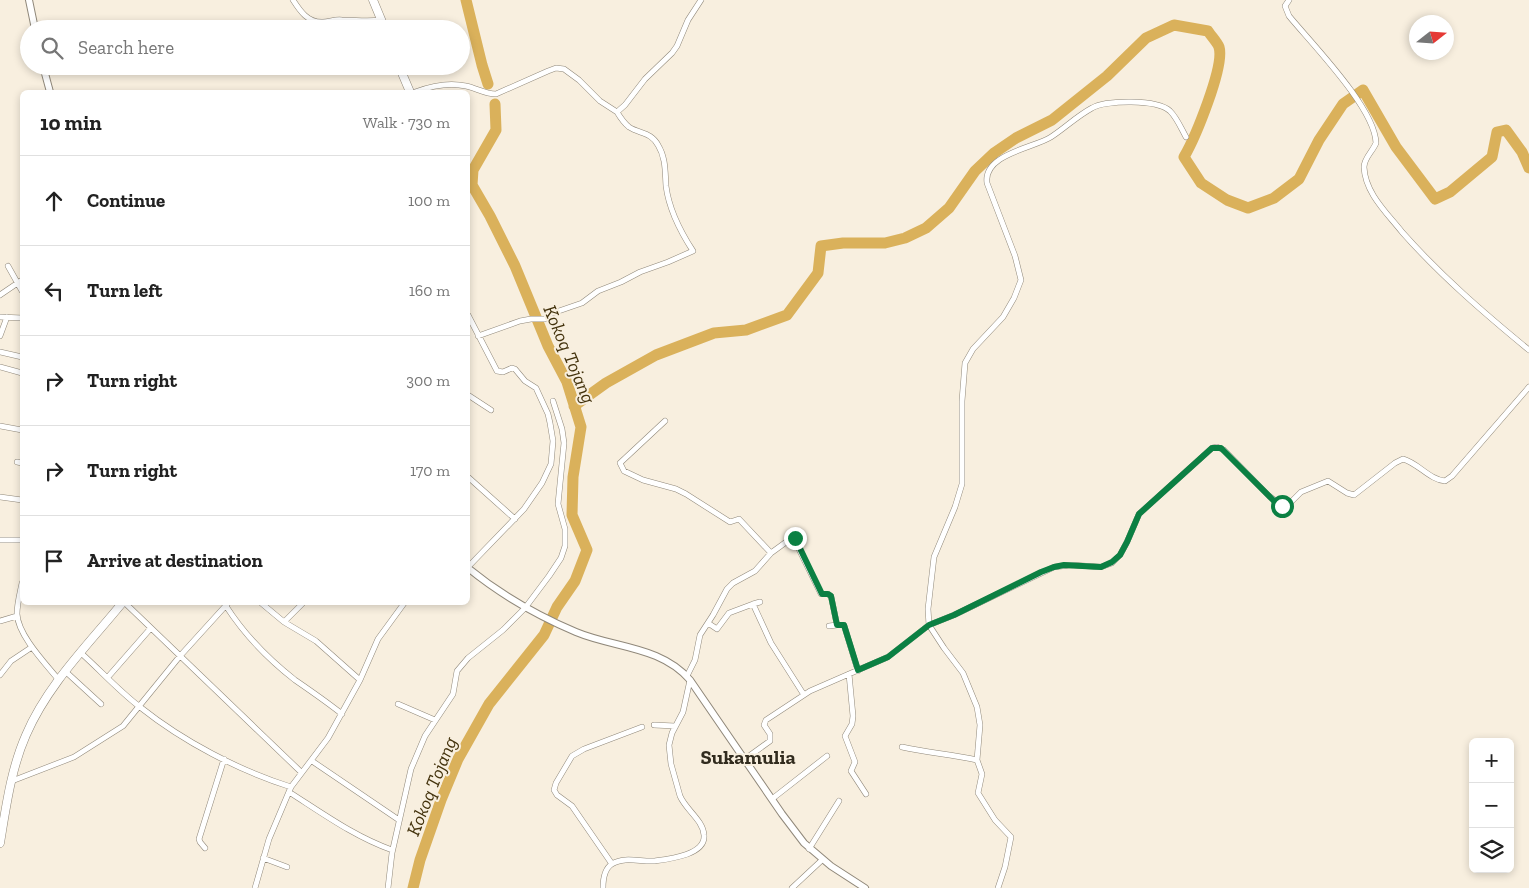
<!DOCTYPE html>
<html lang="en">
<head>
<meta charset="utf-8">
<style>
  body { margin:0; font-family:"Zilla Slab",serif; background:#f2f2f2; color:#222 }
  .controls { position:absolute; right:15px; bottom:15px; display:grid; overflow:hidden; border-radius:8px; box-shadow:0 2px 8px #0003 }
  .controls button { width:45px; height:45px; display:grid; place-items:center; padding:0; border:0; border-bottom:1px solid #e0e0e0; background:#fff; color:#222; font:25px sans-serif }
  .compass { position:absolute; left:1409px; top:15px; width:45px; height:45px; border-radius:50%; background:#fff; box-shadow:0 2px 8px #0003; rotate:73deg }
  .stop { position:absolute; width:15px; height:15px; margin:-11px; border:4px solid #0b8043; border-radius:50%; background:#fff }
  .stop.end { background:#0b8043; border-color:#fff; box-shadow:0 1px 5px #0008 }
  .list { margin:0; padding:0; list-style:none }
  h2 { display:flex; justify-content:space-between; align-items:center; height:65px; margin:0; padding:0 20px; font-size:21px }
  h2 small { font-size:16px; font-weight:400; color:#767676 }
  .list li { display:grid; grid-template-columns:32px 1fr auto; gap:15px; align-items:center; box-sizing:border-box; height:90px; padding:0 20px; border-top:1px solid #e0e0e0 }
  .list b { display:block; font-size:19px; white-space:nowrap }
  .list em { font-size:16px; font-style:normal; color:#767676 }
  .icon { flex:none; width:28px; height:28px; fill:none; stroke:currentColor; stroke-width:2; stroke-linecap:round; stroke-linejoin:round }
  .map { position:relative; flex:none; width:1529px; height:888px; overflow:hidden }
  .search { position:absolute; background:#fff; box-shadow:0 2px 8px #0003; left:20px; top:20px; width:450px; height:55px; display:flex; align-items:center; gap:12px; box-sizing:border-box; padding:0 18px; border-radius:28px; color:#767676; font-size:19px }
  .panel { position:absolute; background:#fff; box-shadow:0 2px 8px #0003; left:20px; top:90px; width:450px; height:515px; border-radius:8px }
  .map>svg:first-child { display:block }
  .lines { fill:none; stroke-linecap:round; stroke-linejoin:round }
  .river { stroke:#dab15b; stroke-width:11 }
  .minor-casing { stroke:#90887a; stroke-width:6 }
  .tertiary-casing { stroke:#90887a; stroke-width:8 }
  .primary-casing { stroke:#90887a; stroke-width:9 }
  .minor { stroke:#fff; stroke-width:5 }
  .tertiary { stroke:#fff; stroke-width:6 }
  .primary { stroke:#fff; stroke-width:8 }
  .route { stroke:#0b8043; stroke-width:6 }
  .labels { text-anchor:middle; stroke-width:4; stroke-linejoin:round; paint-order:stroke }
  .water-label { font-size:19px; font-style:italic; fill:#43320c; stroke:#f8efdf }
  .quarter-label { font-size:20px; font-weight:bold; fill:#312b1e; stroke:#f8efdf }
</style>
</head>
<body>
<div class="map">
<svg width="1529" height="888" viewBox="0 0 1529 888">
  <rect width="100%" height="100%" fill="#f8efdf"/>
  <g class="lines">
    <!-- river -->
    <path class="river" d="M466 0 482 65 488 84
      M574 406 606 383 656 355 714 333 746 330 787 315 818 273 821 246 843 243H885L905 238 926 228 949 208 975 171 994 153 1016 138 1052 120 1107 76 1146 38 1174 25 1208 31C1211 36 1217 42 1219 47 1225 66 1195 138 1184 157L1201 183 1227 200 1248 208 1274 198 1299 179 1319 140 1343 104 1363 90 1396 147 1435 199 1450 192 1492 157 1497 132 1506 130 1522 152 1529 168
      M413 888 420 860 441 800 458 759 489 704 544 635 557 607 575 581 587 550 572 515 573 477 581 427 567 382 548 346 515 266 490 216 472 185 473 170 496 130 495 104"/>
    <!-- minor casing -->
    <g class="minor-casing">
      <path id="minor" d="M293 0C300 11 308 23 323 22 329 22 335 19 342 20 357 20 366 22 381 20
        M1289 0 1285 6 1289 16C1312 44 1375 108 1376 143 1373 151 1364 158 1364 167 1365 193 1387 213 1402 232 1441 276 1484 313 1529 350
        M337 29 339 20
        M415 92C431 86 449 82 466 86 476 88 485 94 496 94L548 71 556 68 564 69 579 80 600 101 617 112 625 105 645 79 672 53 677 46 688 20 701 0
        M8 266 22 291
        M0 295 22 280
        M468 315 497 371 503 372 512 368 515 369 525 381 536 388 548 414 550 423 553 441 551 464 542 483 524 509 468 567
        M0 317 22 318
        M0 336 7 317
        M478 336 520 321 531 319H545L550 314 582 303 598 291 621 282 640 272 668 262 693 251C680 231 669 210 666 186 665 172 666 158 658 145 651 132 640 134 629 127 624 123 620 117 617 112
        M0 352 22 357
        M0 367 22 373
        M468 395 491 410
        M665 421 620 463 624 471 643 480 676 489 686 494 730 522 739 519 771 553 793 537 821 594H828L831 596 837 625 829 626
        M0 426 22 430
        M17 462 22 463
        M468 477 515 519
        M0 497 22 500
        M0 540H22
        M22 583C20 593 17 604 17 614 18 635 45 663 58 679
        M124 602 301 772
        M260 602 284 622 316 641 360 680
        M760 602 753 604 771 643 804 695
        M226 606C244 634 268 659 295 680 311 691 327 702 342 714
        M0 621 17 616
        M284 622 304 602
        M708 623 717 629 729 613 753 604
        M837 625H844L858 671
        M81 653C101 671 119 691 140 707 184 742 238 770 291 787
        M65 671 101 704
        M849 674 853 716 852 724 845 736 855 762 851 771 866 794
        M0 675 11 661 32 647
        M687 676 695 660 700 635 713 615 727 589 733 583 755 571 771 553
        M108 677 150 629
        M398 704 435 720
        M654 725 675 726
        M902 747C928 753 952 754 977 760
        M745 759 770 741V734L764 725 766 720 810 691 888 657 929 625 954 615 1054 567 1071 565 1101 567 1112 563 1120 555 1127 542 1139 514 1212 448 1217 447 1224 450 1269 496 1282 506 1288 505 1301 492 1328 481 1347 493 1354 495 1395 463 1403 459C1418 463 1430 480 1445 481L1452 476 1529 387
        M312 761 399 820
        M12 781 74 757 123 726 180 656 229 602
        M289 792C322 813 355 837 392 850
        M772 799 827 756
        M205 848 200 842 199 839 224 759
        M809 849 839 801
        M263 858 287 867
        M612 864 572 806 557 795 554 790 556 783 572 756 584 749 642 727
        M255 888 269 839 291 787 328 738 360 680 378 639 405 602
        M388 888 392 853 411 769 425 736 453 694 457 671 468 658 503 630 525 608 549 576 561 558 565 546V529L558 504 564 443 562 429 553 401
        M603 888C603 879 604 869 612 864 624 856 641 862 654 861 669 859 706 855 704 835 703 820 686 810 680 796L671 764 669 745 672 733 683 712 690 680
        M792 888 822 860
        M998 888 1005 867 1011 837 995 820 978 793 982 774 977 760 980 725 977 707 963 673 944 648 929 625 928 609 934 557 955 507 962 484V401L965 363 973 349 1003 317 1014 298 1021 280 1015 256 987 183C983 154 1034 148 1051 137 1065 128 1077 116 1092 108 1106 100 1157 99 1170 111 1177 118 1181 128 1186 137"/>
    </g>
    <!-- tertiary casing -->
    <g class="tertiary-casing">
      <path id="tertiary" d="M29 0 35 29
        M43 66 50 92
        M468 568C501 595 536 615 576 632 614 648 661 646 690 680L782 814 804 843 831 866 865 888"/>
    </g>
    <!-- primary casing -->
    <g class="primary-casing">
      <path id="primary" d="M373 0 385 29
        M399 66 410 92
        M0 843C6 807 11 769 26 735 48 684 88 645 123 602"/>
    </g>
    <!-- minor -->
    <use href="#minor" class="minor"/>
    <!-- tertiary -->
    <use href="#tertiary" class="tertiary"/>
    <!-- primary -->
    <use href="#primary" class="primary"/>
  </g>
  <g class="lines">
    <!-- route -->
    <path class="route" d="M795 538 822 594H828L831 596 837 625H844L858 670 888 657 929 625 954 615 1041 572 1054 567 1064 565 1101 567 1112 562 1120 555 1127 542 1139 514 1212 448H1221L1274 501 1282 506"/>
  </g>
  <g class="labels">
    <!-- water labels -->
    <g class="water-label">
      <text transform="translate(570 354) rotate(67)" y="7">Kokoq Tojang</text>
      <text transform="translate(431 786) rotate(-68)" y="7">Kokoq Tojang</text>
    </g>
    <!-- quarter labels -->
    <g class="quarter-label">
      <text x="748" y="764">Sukamulia</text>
    </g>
  </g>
</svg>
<div class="controls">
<button>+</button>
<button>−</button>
<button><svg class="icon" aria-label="layers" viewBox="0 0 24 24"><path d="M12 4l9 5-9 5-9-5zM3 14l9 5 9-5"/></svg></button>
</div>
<svg class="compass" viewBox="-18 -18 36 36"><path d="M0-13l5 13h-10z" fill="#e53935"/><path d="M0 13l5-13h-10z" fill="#767676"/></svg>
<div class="stop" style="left:1282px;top:506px"></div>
<div class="stop end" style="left:795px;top:538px"></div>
<div class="search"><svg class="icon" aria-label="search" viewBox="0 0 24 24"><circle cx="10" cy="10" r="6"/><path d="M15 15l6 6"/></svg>Search here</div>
<section class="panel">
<h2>10 min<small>Walk · 730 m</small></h2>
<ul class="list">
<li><svg class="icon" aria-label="ahead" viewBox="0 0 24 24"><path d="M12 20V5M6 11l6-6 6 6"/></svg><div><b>Continue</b></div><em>100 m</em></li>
<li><svg class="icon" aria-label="left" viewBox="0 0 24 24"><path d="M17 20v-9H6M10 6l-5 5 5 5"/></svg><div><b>Turn left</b></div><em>160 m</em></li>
<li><svg class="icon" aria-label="right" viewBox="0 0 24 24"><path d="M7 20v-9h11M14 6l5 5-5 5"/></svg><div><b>Turn right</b></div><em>300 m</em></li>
<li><svg class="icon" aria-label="right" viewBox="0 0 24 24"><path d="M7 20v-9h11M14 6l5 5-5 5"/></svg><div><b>Turn right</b></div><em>170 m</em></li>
<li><svg class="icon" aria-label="arrive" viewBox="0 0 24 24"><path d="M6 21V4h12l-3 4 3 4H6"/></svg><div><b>Arrive at destination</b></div></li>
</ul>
</section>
</div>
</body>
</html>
